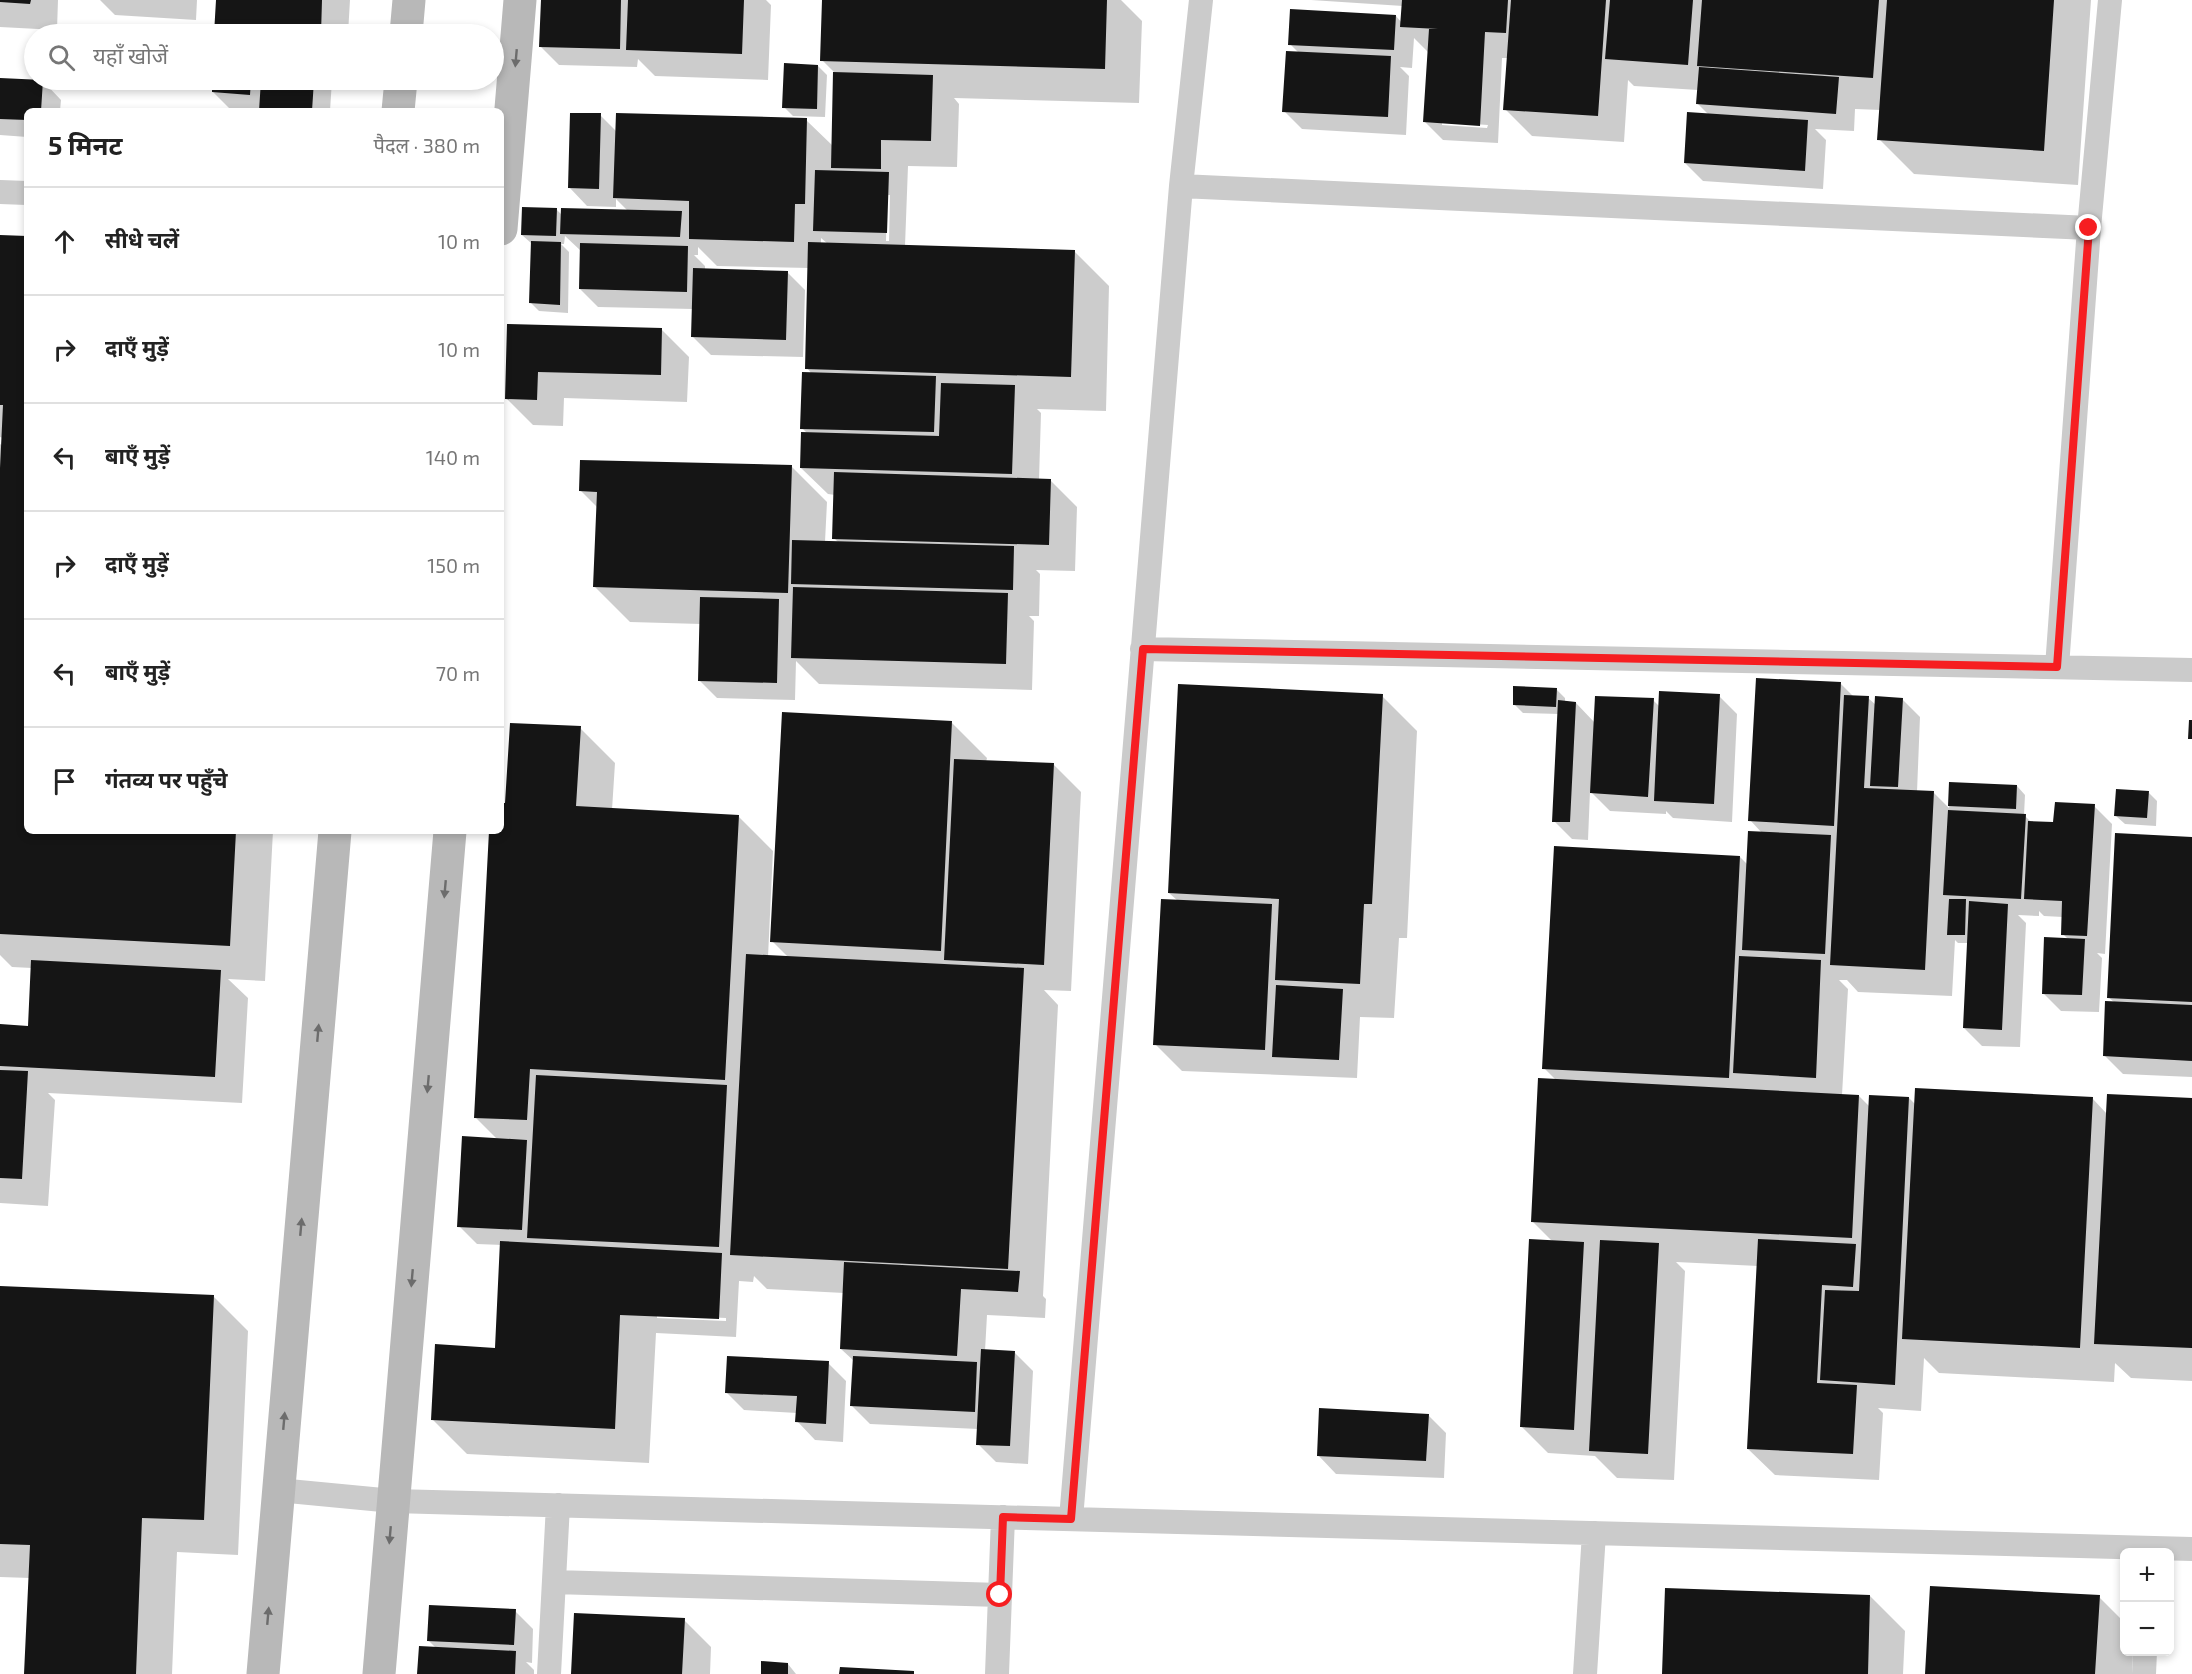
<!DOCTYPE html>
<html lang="hi">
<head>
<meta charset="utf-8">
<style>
  body { margin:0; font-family:"Exo 2","Noto Sans Devanagari",sans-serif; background:#f6f6f6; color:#222 }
  .controls { position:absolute; right:18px; bottom:18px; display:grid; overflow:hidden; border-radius:9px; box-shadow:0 3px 9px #0003 }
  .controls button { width:54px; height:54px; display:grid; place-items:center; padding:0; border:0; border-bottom:2px solid #e0e0e0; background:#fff; color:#222; font:30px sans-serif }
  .stop { position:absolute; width:18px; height:18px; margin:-14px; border:4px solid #f61e21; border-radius:50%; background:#fff }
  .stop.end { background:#f61e21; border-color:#fff; box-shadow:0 2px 6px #0008 }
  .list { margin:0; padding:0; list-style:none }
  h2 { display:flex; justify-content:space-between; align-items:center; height:78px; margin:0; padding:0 24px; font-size:26px }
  h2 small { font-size:20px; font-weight:400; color:#767676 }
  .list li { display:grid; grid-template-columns:39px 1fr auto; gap:18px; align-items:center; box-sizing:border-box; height:108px; padding:0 24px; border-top:2px solid #e0e0e0 }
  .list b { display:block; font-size:22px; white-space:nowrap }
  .list em { font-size:20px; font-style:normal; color:#767676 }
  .icon { flex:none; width:33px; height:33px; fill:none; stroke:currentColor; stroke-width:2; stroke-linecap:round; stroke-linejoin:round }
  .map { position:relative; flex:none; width:2192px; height:1674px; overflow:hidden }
  .search { position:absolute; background:#fff; box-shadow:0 3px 9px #0003; left:24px; top:24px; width:480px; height:66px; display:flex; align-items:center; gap:15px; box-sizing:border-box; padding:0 21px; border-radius:33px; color:#767676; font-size:22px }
  .panel { position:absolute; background:#fff; box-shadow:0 3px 9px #0003; left:24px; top:108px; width:480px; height:726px; border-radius:9px }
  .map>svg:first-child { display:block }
  .shadow { fill:#0003; fill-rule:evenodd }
  .building { fill:#151515 }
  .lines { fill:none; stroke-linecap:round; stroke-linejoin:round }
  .lane { stroke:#cbcbcb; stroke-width:24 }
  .secondary { stroke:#b8b8b8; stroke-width:33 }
  .oneway { fill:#6c6c6c }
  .route { stroke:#f61e21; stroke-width:8 }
</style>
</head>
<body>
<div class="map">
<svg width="2192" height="1674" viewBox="0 0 2192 1674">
  <rect width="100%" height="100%" fill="#fff"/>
  <!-- shadow -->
  <path class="shadow" d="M0 0H58L57 30 0 27Z
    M100 0H197L196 20 115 15Z
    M218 0H350L348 34H216Z
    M542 0H766L771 5 768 80 655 76 638 59 637 67 559 65 541 47Z
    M824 0H1121L1142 21 1139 103 954 98 959 104 957 167 908 166 905 246 1074 251 1109 286 1106 411 1037 409 1041 413 1039 480H1050L1077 507 1075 571 1036 570 1040 574 1039 616H1029L1034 621 1032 690 819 684 796 661 795 700 717 698 699 680 701 624 630 622 595 587 598 508 580 490 792 467 827 502 825 542H838L834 538 835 495 828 494 801 468 808 434 802 428 812 374 807 368 809 268 717 266 698 247V255H694L705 266V270L787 272 805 290 803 357 711 355 693 337V309L598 307 580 289 581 251 565 236 564 244H561L569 252 568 313 539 311 531 303V243L522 235 556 209 562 215 628 211 616 199V207L587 206 569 187 600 115 617 132 806 120 833 146 835 73 822 60ZM887 195H890L889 241H886ZM821 238 828 244H821Z
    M1311 0H2091L2078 185 1914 174 1879 139 1881 110 1855 109 1854 131 1815 129 1826 140 1823 189 1703 181 1685 163 1709 115 1698 104V90L1634 86 1628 80 1624 142 1532 136 1505 109 1508 58H1502L1498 143 1443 140 1425 122 1429 53 1414 38 1412 68 1400 67 1409 76 1406 135 1302 129 1284 111 1299 53 1290 44 1396 16 1402 23 1403 6ZM1442 122 1488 125 1487 128 1442 125Z
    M818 66 827 75 825 117 793 116 784 107Z
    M0 79 43 81 61 100 60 111H27V137L0 135Z
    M214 80H332L330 111H232L213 92Z
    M0 236 27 237V831H273L265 981 228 979 248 998 242 1103 48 1093 55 1100 48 1206 0 1203V1025L29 1027 32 968 12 967 0 955V444L3 446V438L0 437Z
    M508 326 662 330 689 357 687 402 564 398 563 426 533 425 506 398Z
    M1841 684 1854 697 1868 698 1876 705 1902 699 1920 717 1917 792 1934 793 1949 808 1951 783 2017 786 2025 795 2024 815 2032 823 2055 824 2094 806 2112 824 2105 954 2097 953 2102 958 2099 1012 2061 1011 2043 993 2068 939 2063 934V917L2044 916 2039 911V916L2018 915 2026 923 2020 1047 1982 1046 1964 1028 1969 943H1958L1955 940 1952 996 1858 992 1847 980H1839L1848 989 1842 1095 1859 1096 1870 1107 1909 1098 1916 1105 2092 1098 2107 1114 2192 1100V1381L2131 1378 2115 1363 2114 1382 1939 1373 1924 1358 1921 1411 1878 1408 1883 1413 1879 1480 1775 1475 1748 1449 1758 1266 1676 1262 1685 1271 1674 1480 1617 1478 1595 1456 1548 1453 1521 1426 1553 1242 1532 1221 1557 1081 1544 1068 1740 857 1748 865 1762 833 1750 820Z
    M1556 689 1565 698V702L1576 703 1595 723 1653 700 1659 706 1719 696 1737 714 1732 822 1673 818 1666 811V814L1610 811 1590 791 1588 840 1572 839 1554 821 1559 714 1523 713 1514 704Z
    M1382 696 1417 731 1407 938H1399L1394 1018 1360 1017 1357 1078 1182 1071 1155 1044 1178 901 1169 893Z
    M952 723 987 758 986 762 1054 765 1081 792 1071 991 1044 990 1058 1005 1043 1296 1046 1299 1045 1318 987 1315 985 1351 1015 1353 1033 1371 1028 1464 996 1462 978 1444V1429L870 1424 852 1406 854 1361 841 1349 844 1293 767 1289 754 1276 753 1282 739 1281 736 1337 656 1333 649 1463 467 1454 432 1419 497 1349 502 1245 477 1244 459 1226 498 1140 475 1117 490 831H501V804L507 805 580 728 615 763 612 810 738 816 773 851 768 957 789 958 772 941ZM657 1315 726 1318V1321L657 1318Z
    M2149 793 2157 801 2156 826 2125 824 2116 816Z
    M2192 839V1077L2123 1074 2104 1055 2114 1002 2108 997Z
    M0 1287 213 1296 248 1331 238 1555 177 1552 172 1674H26L30 1578 0 1577Z
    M828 1363 846 1381 843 1442 815 1440 797 1421V1413L744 1410 726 1392Z
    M1428 1415 1446 1433 1444 1478 1336 1474 1318 1455Z
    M1870 1596 1905 1631 1903 1674H1664Z
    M2099 1597 2124 1622V1652H2133L2132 1674H1927Z
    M515 1611 533 1629 532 1663 526 1662 534 1670V1674H419L436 1648 429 1641Z
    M684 1620 711 1647 710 1674H573Z
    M788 1664 796 1674H762Z"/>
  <!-- building -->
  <path class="building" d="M0 0H31L30 4 0 2Z
    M216 0H322L321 34H214Z
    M541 0H621L620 49 539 47Z
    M628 0H744L742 54 626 50Z
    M822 0H1107L1105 69 820 61Z
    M1402 0H1508L1506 33 1485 32 1480 126 1423 122 1429 29H1438L1400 27Z
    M1511 0H1606L1598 116 1503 110Z
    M1610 0H1693L1688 65 1605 59Z
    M1702 0H1879L1873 78 1697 66Z
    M1887 0H2054L2044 151 1877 140Z
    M1290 9 1396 15 1394 50 1288 45Z
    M1286 51 1391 56 1388 117 1282 112Z
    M784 63 818 65 817 109 782 108Z
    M1699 67 1839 77 1836 114 1696 104Z
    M833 72 933 75 931 141 881 140V169L831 168Z
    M0 78 43 80 41 111H27V120L0 119Z
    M212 80H251L250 95 212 92Z
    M261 80H314L312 111H259Z
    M1687 112 1808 120 1805 171 1684 163Z
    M570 113H601L599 189 568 188Z
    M616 113 807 118 805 204H795L794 242 689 239V201L613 198Z
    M815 170 889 172 887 233 813 231Z
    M522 207 557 208 556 236 521 235Z
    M561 208 682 211 680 237 560 234Z
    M0 235 27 236V831H236L230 946 0 934V468L3 405H0Z
    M531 241 561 242 560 305 529 303Z
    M808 242 1075 250 1071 377 805 369Z
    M580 243 688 246 687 292 579 289Z
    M693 268 788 271 786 340 691 337Z
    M507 324 662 328 661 375 538 372 537 400 505 399Z
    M802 372 936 376 934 432 800 429Z
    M941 383 1015 385 1012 474 800 468 801 432 939 436Z
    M580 460 792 465 788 593 593 587 597 492 579 491Z
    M834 472 1051 479 1049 545 832 539Z
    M792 540 1014 546 1013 590 791 584Z
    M793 587 1008 593 1006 664 791 658Z
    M700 597 779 599 777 683 698 681Z
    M1756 678 1841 682 1834 826 1748 821Z
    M1178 684 1383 694 1372 904H1364L1360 984 1275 980 1279 899 1168 893Z
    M1513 686 1557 688 1556 707 1513 705Z
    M1659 691 1720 694 1714 804 1654 801Z
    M1844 695 1869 696 1864 788 1934 791 1925 970 1830 965Z
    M1595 696 1654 698 1648 797 1590 793Z
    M1875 696 1903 698 1898 787 1870 786Z
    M1558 700 1576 702 1570 822H1552Z
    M782 712 952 721 941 951 770 942Z
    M2189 720H2192V739H2188Z
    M510 723 581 726 576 806 739 815 725 1080 530 1069 527 1120 474 1118 489 831H501V803H505Z
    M954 759 1054 763 1044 965 944 960Z
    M1949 782 2017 785 2016 809 1948 806Z
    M2116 789 2149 791 2147 818 2114 816Z
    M2055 802 2095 804 2087 936 2061 935 2062 901 2024 899 2028 821 2053 822Z
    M1948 810 2026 814 2021 899 1943 895Z
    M1748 831 1831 835 1825 954 1742 950Z
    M2115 833 2192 837V1002L2107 998Z
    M1554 846 1740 856 1729 1078 1542 1069Z
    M1161 899 1272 904 1265 1050 1153 1045Z
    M1949 899H1966L1965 935H1947Z
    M1969 901 2008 904 2002 1030 1963 1028Z
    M2044 937 2085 939 2082 995 2042 994Z
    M746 954 1024 968 1008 1269 730 1255Z
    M1739 956 1821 960 1816 1078 1733 1073Z
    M31 960 221 970 215 1077 0 1066V1024L28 1026Z
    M1276 985 1343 989 1339 1060 1272 1057Z
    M2105 1001 2192 1005V1061L2103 1056Z
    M0 1070 28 1071 22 1179 0 1178Z
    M536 1075 727 1085 719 1247 527 1238Z
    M1538 1078 1859 1095 1852 1238 1531 1222Z
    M1915 1088 2093 1097 2080 1348 1902 1339Z
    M2107 1094 2192 1098V1348L2094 1344Z
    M1869 1095 1909 1097 1895 1385 1820 1380 1825 1290 1859 1291Z
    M462 1136 527 1140 522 1230 457 1227Z
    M1529 1239 1584 1242 1574 1430 1520 1427Z
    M1758 1239 1856 1244 1853 1287 1822 1285 1817 1383 1857 1385 1853 1454 1747 1449Z
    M1600 1240 1659 1243 1648 1454 1589 1451Z
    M500 1241 722 1253 719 1319 620 1315 615 1429 431 1420 435 1344 495 1348Z
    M844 1262 1020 1271 1018 1292 961 1289 957 1356 840 1349Z
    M0 1286 214 1295 204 1520 142 1518 136 1674H24L30 1545 0 1544Z
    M981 1349 1015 1351 1010 1446 976 1445Z
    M727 1356 829 1361 826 1424 795 1422 797 1396 725 1393Z
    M853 1356 977 1362 975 1412 850 1406Z
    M1319 1408 1429 1414 1426 1461 1317 1456Z
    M1930 1586 2100 1595 2095 1674H1925Z
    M1665 1588 1870 1595 1868 1674H1662Z
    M429 1605 516 1609 514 1645 427 1641Z
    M574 1613 685 1618 682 1674H571Z
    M419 1646 516 1651 515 1674H417Z
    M761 1661 788 1663V1674H761Z
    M840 1667 914 1671V1674H839Z"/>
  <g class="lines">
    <!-- lane -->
    <path class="lane" d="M1181 186 2089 228
      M0 192 27 193
      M1142 649 2192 670
      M2057 667 2089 228 2110 0
      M278 1490 393 1501 2192 1549
      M1071 1519 1181 186 1201 0
      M554 1582 1000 1595
      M549 1674 558 1505
      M997 1674 1003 1517
      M1585 1674 1594 1533
      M2144 1674 2145 1652"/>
    <!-- secondary -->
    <path class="secondary" d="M406 34 409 0
      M398 111 401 80
      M501 229 520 0
      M263 1674 335 831
      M379 1674 450 831"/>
  </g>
  <!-- one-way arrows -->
  <defs><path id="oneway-solid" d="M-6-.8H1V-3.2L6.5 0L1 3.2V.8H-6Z" transform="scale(1.5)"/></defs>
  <g class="oneway">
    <use href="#oneway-solid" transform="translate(516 58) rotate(95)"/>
    <use href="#oneway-solid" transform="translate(445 889) rotate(95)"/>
    <use href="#oneway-solid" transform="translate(318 1033) rotate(-85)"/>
    <use href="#oneway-solid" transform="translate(428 1084) rotate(95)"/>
    <use href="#oneway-solid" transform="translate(301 1227) rotate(-85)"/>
    <use href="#oneway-solid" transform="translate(412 1278) rotate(95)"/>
    <use href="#oneway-solid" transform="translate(284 1421) rotate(-85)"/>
    <use href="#oneway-solid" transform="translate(390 1535) rotate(95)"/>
    <use href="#oneway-solid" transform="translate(268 1616) rotate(-85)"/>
  </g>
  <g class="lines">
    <!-- route -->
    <path class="route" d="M1000 1595 1003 1517 1071 1519 1143 649 2057 667 2089 228"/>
  </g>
</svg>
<div class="controls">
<button>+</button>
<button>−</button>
</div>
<div class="stop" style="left:1000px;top:1595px"></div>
<div class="stop end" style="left:2089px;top:228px"></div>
<div class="search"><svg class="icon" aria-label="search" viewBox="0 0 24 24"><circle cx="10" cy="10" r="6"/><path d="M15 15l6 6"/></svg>यहाँ खोजें</div>
<section class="panel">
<h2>5 मिनट<small>पैदल · 380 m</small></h2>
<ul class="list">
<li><svg class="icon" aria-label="ahead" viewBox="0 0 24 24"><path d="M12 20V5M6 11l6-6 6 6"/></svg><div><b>सीधे चलें</b></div><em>10 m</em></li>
<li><svg class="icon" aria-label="right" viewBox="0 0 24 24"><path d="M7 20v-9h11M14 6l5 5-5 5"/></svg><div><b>दाएँ मुड़ें</b></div><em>10 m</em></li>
<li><svg class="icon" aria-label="left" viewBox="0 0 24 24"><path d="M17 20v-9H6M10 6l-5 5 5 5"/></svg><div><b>बाएँ मुड़ें</b></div><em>140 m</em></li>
<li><svg class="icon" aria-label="right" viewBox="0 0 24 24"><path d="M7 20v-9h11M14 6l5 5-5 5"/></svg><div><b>दाएँ मुड़ें</b></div><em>150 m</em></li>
<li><svg class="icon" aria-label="left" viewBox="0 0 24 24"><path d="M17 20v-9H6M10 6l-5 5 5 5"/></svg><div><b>बाएँ मुड़ें</b></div><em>70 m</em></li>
<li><svg class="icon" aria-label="arrive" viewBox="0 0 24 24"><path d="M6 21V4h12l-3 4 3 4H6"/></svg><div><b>गंतव्य पर पहुँचे</b></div></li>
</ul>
</section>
</div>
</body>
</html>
